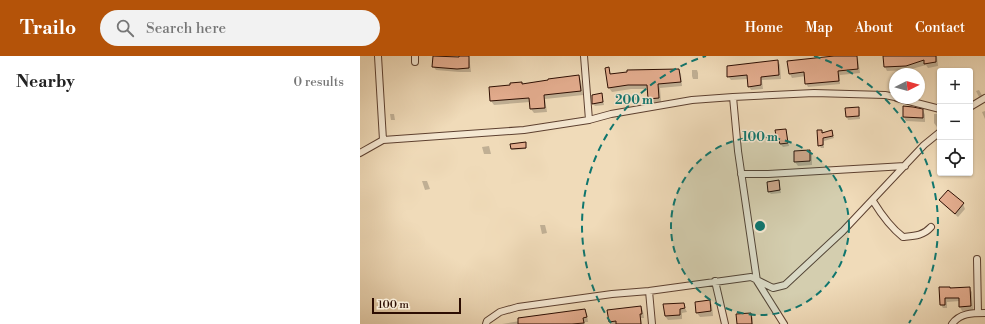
<!DOCTYPE html>
<html lang="en">
<head>
<meta charset="utf-8">
<style>
  body { margin:0; font-family:"Libre Bodoni",serif; background:#f2f2f2; color:#222 }
  .controls { position:absolute; right:12px; top:12px; display:grid; overflow:hidden; border-radius:4px; box-shadow:0 1px 3px #0004 }
  .controls button { width:36px; height:36px; display:grid; place-items:center; padding:0; border:0; border-bottom:1px solid #e0e0e0; background:#fff; color:#222; font:20px sans-serif }
  .compass { position:absolute; left:529px; top:12px; width:36px; height:36px; border-radius:50%; background:#fff; box-shadow:0 1px 3px #0004; rotate:84deg }
  .scale { position:absolute; left:12px; bottom:10px; width:89px; box-sizing:border-box; padding-left:4px; border:2px solid #2c0d02; border-top:0; font-size:11px; line-height:14px; white-space:nowrap; color:#2c0d02; -webkit-text-stroke:3px #f5e8d2; paint-order:stroke }
  .list { margin:0; padding:0; list-style:none }
  h2 { display:flex; justify-content:space-between; align-items:center; height:52px; margin:0; padding:0 16px; font-size:17px }
  h2 small { font-size:13px; font-weight:400; color:#767676 }
  .icon { flex:none; width:22px; height:22px; fill:none; stroke:currentColor; stroke-width:2; stroke-linecap:round; stroke-linejoin:round }
  .map { position:relative; flex:none; width:625px; height:268px; overflow:hidden }
  header { display:flex; align-items:center; gap:24px; box-sizing:border-box; height:56px; padding:0 20px; background:#b45309; color:#fff }
  header strong { font-size:19px }
  nav { display:flex; gap:22px; margin-inline-start:auto; font-size:14px }
  .search { width:280px; height:36px; background:#f2f2f2; display:flex; align-items:center; gap:10px; box-sizing:border-box; padding:0 14px; border-radius:22px; color:#767676; font-size:15px }
  main { display:flex }
  aside { flex:1; background:#fff }
  .map>svg:first-child { display:block }
  .shadow { fill:#0003 }
  .building { fill:#e4ad8f; stroke:#2c0d02 }
  .lines { fill:none; stroke-linecap:round; stroke-linejoin:round }
  .minor-casing { stroke:#5d4030; stroke-width:8 }
  .minor { stroke:#f5e8d2; stroke-width:6 }
  .ring { fill:none; stroke:#0f766e; stroke-width:2; stroke-dasharray:7 5 }
  .centre { fill:#0f766e; stroke:#f5e8d2; stroke-width:2 }
  .ring-label { font-size:12px; text-anchor:middle; font-weight:bold; fill:#0f766e; stroke:#f5e8d2; stroke-width:3; stroke-linejoin:round; paint-order:stroke }
</style>
</head>
<body>
<header>
<strong>Trailo</strong>
<div class="search"><svg class="icon" aria-label="search" viewBox="0 0 24 24"><circle cx="10" cy="10" r="6"/><path d="M15 15l6 6"/></svg>Search here</div>
<nav><a>Home</a><a>Map</a><a>About</a><a>Contact</a></nav>
</header>
<main>
<aside>
<h2>Nearby<small>0 results</small></h2>
<ul class="list">
</ul>
</aside>
<div class="map">
<svg width="625" height="268" viewBox="0 0 625 268">
  <rect width="100%" height="100%" fill="#f0dbb9"/>
  <filter id="stains"><feTurbulence type="fractalNoise" baseFrequency=".005" numOctaves="4"/><feColorMatrix values="0 0 0 0 .2 0 0 0 0 .09 0 0 0 0 .02 0 0 0 .5 -.17"/></filter>
  <radialGradient id="worn" r=".72"><stop offset=".6" stop-color="#630" stop-opacity="0"/><stop offset="1" stop-color="#630" stop-opacity=".3"/></radialGradient>
  <!-- shadow -->
  <path class="shadow" d="M74 0H109L111 16H99L76 14 73 10Z
    M487 0H497L498 3 500 17 480 19V28L448 31 446 27V20L432 22 430 18Z
    M524 0H577L578 10 568 12 566 9 548 14 527 15 525 11Z
    M418 5 420 9 421 23 402 24 403 33 391 34 389 30 388 23 371 24 368 20Z
    M249 12 251 19 319 14 321 18 322 30 300 32 301 46 291 47 289 43 288 33H271L252 36 249 32Z
    M332 14H337L338 17V23H333L332 20Z
    M219 21 221 25 223 39 185 43 187 56 174 57 171 53 170 46 134 49 131 45 130 32Z
    M619 34 623 41 620 43 616 35Z
    M242 38 244 49 235 50 233 48Z
    M498 52 500 55V63L488 64 487 61 486 53Z
    M563 54 565 59V66L546 65 544 61Z
    M625 55V63L622 56Z
    M30 58H34L35 64H31Z
    M574 58H580V71H577L574 67Z
    M426 74 429 90 423 91 418 85 417 75Z
    M462 75 463 78 472 75 474 82 464 85V92H461L459 89Z
    M166 88V93L152 94V93Z
    M129 90 131 98H124L122 91Z
    M449 95 452 99V109L438 110 435 106Z
    M62 125H67L70 133 65 134Z
    M419 125 421 137 411 138 409 136Z
    M580 144 603 148 605 153 598 161 583 148Z
    M180 169H185L187 177 182 178Z
    M609 232 612 236 613 254 602 255 600 251V245L587 246V252H583L581 249 590 233Z
    M349 245 352 249 353 260 340 261 337 257 336 247Z
    M323 248 327 256 322 257V263L308 264 305 260Z
    M281 251 283 255 284 262H281L282 268H250L248 255Z
    M225 254 227 258 228 266H225V268H142Z
    M390 258 393 262V268H378Z"/>
  <!-- building -->
  <path class="building" d="M73 0 99 1V0H109V12L97 13 72 11Z
    M474 0H497L498 13 478 15 479 25 445 28 444 16 429 18 427 5Z
    M523 0H576V6L564 8V4L546 10 524 11Z
    M418 4 419 19 401 21V29L388 31 387 19 367 21V10Z
    M249 11 250 18 267 16V14L319 13 321 26 298 28 299 42 288 43 287 29H268L248 32 245 12Z
    M219 19 221 35 184 39 185 52 170 53 169 42 130 45 129 31 150 29V27L162 26V28L188 24V23Z
    M242 37 243 46 232 48V39Z
    M543 50 553 51 563 53V62L543 61Z
    M499 51V60L486 61 485 52Z
    M426 73 428 87 420 88 419 85H417L415 74Z
    M457 74H462V77L472 74 473 80 463 82V89L458 90Z
    M166 86V92L151 93 150 88Z
    M450 94V105L434 106V95Z
    M419 124 420 134 408 136 407 126Z
    M588 134 604 147 595 158 579 144Z
    M579 231H590V232L610 231 611 250 599 251V242H585V249H580Z
    M350 244 351 255 336 257 335 246Z
    M324 247 325 252 320 253V259L305 260 303 248Z
    M281 250 282 258H280L281 268H256V265L249 266 247 254Z
    M225 253 227 261 223 262 224 267 212 268H158V262Z
    M391 257 392 268H377L376 258Z"/>
  <g class="lines">
    <!-- minor casing -->
    <g class="minor-casing">
      <path id="minor" d="M18 0 23 84
        M224 0 229 64
        M55 6V0
        M373 41 454 37 525 39 535 41
        M537 42 580 53
        M610 51 625 42
        M0 97 23 84 164 74 229 64 251 58 332 44 373 41 378 95 397 225 424 268
        M381 118H408L545 110
        M513 145C521 158 530 171 543 181 554 180 563 180 571 171
        M617 203 618 257
        M355 225 365 268
        M289 235 292 268
        M126 268 127 265 140 256 158 251 252 238 289 235 391 221 413 232 425 229 483 175 564 89 580 76
        M592 268C600 257 612 257 625 257"/>
    </g>
    <!-- minor -->
    <use href="#minor" class="minor"/>
  </g>
  <!-- distance rings -->
  <circle cx="400" cy="170" r="89" fill="#0f766e" fill-opacity=".12"/>
  <g class="ring">
    <circle cx="400" cy="170" r="89"/>
    <path d="M251 267A178 178 0 0 1 346 0M454 0A178 178 0 0 1 549 267"/>
  </g>
  <circle cx="400" cy="170" r="6" class="centre"/>
  <g class="ring-label">
    <text x="274" y="48">200 m</text>
    <text x="400" y="85">100 m</text>
  </g>
  <rect width="100%" height="100%" filter="url(#stains)"/>
  <rect width="100%" height="100%" fill="url(#worn)"/>
</svg>
<div class="controls">
<button>+</button>
<button>−</button>
<button><svg class="icon" aria-label="locate" viewBox="0 0 24 24"><circle cx="12" cy="12" r="6"/><path d="M12 2v4M12 18v4M2 12h4M18 12h4"/></svg></button>
</div>
<svg class="compass" viewBox="-18 -18 36 36"><path d="M0-13l5 13h-10z" fill="#e53935"/><path d="M0 13l5-13h-10z" fill="#767676"/></svg>
<div class="scale">100 m</div>
</div>
</main>
</body>
</html>
